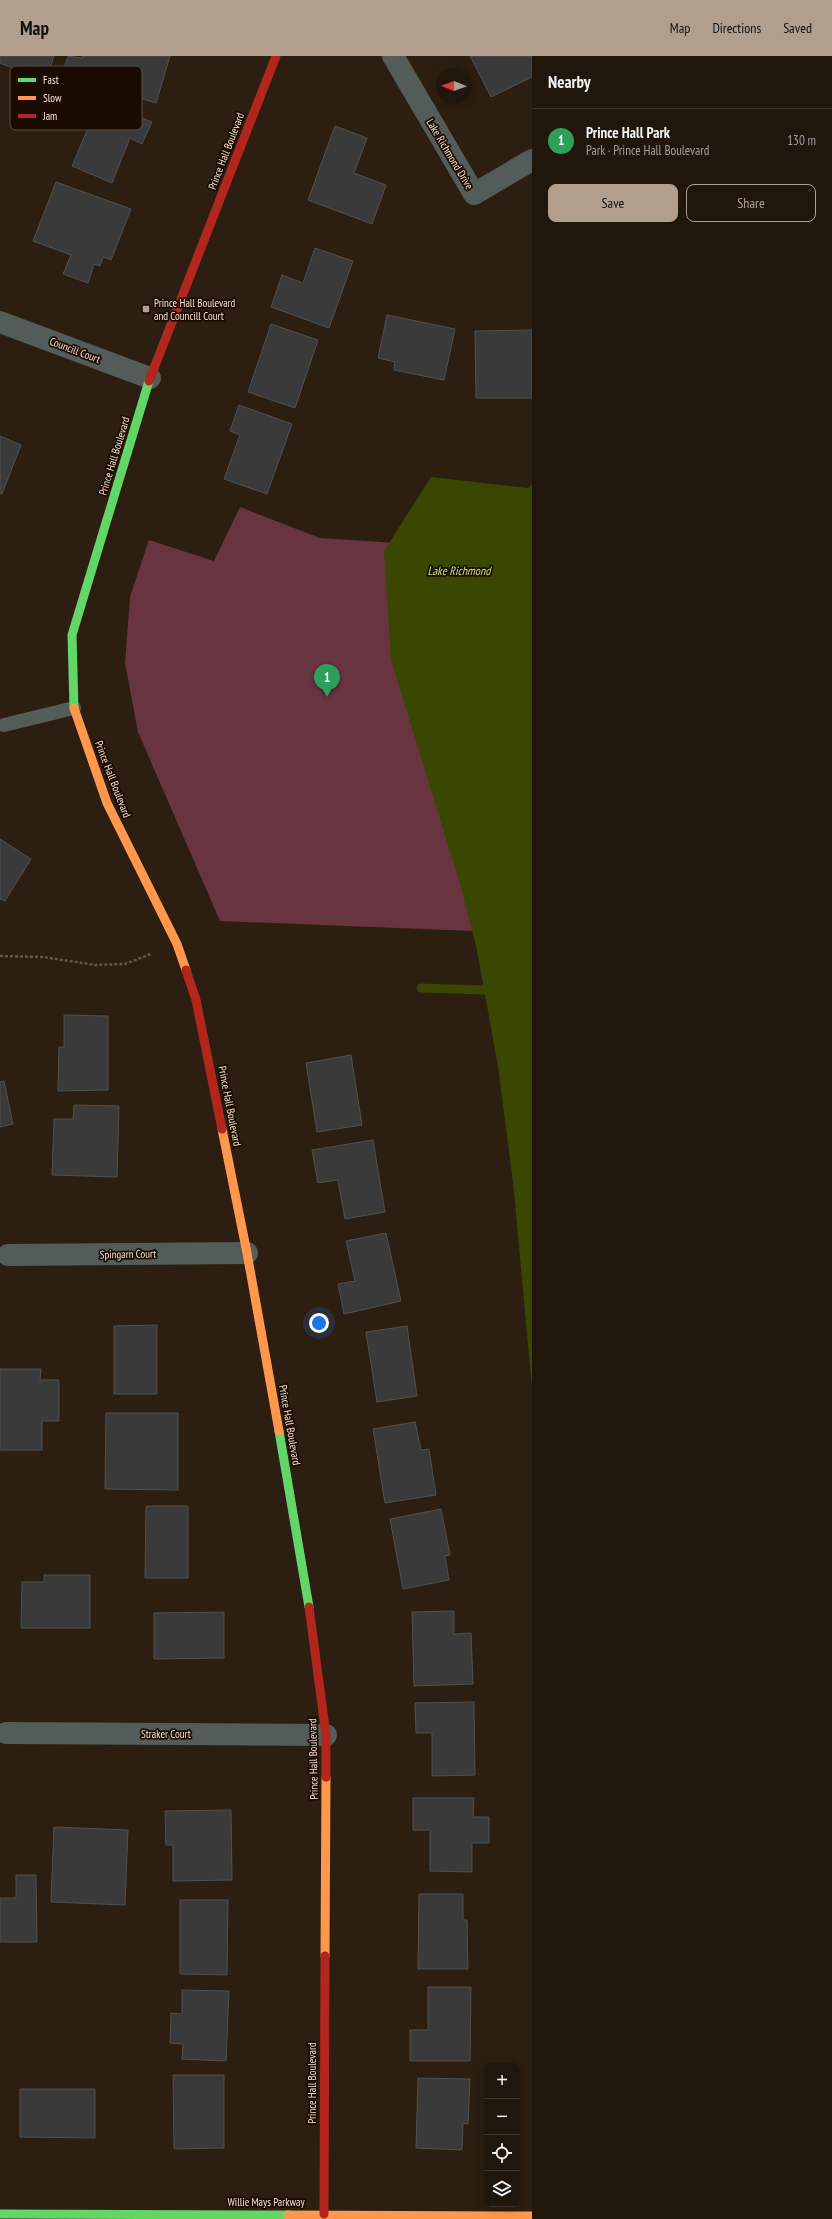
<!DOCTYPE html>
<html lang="en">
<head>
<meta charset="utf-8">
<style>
  body { margin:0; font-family:"PT Sans Narrow",sans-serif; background:#2d231a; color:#f1f3f6 }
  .controls { position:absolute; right:12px; bottom:12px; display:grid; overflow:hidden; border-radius:8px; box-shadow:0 2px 10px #0003 }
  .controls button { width:36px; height:36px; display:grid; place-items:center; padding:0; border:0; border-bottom:1px solid #3e352d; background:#21160c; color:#f1f3f6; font:20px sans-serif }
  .compass { position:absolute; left:436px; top:12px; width:36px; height:36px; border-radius:50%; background:#21160c; box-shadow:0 2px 10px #0003; rotate:271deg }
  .you { position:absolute; left:319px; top:1267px; width:14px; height:14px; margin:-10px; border:3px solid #fff; border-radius:50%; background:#1a73e8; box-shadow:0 0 0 6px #1a73e833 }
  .badge { display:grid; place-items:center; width:26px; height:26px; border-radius:50%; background:#b19e8d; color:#fff; font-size:13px; font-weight:700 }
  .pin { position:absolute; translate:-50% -33px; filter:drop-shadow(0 1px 2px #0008) }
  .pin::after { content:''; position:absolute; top:21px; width:14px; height:12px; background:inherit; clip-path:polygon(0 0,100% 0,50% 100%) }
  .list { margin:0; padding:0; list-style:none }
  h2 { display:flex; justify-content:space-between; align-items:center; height:52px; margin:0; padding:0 16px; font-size:17px }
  h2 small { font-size:13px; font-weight:400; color:#a29f9d }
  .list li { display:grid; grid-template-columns:26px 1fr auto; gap:12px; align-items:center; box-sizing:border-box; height:64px; padding:0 16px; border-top:1px solid #3e352d }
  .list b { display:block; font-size:15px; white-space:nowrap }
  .list p { margin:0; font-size:13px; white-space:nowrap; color:#a29f9d }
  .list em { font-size:13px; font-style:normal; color:#a29f9d }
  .actions { display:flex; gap:8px; padding:12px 16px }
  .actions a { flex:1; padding:9px 0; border:1px solid #b19e8d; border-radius:8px; text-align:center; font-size:14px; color:#b19e8d }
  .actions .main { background:#b19e8d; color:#111 }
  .icon { flex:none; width:22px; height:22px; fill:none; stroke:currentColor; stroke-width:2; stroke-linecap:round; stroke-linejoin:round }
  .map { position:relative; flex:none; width:532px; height:2163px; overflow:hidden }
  header { display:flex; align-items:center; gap:24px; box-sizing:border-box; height:56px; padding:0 20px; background:#b19e8d; color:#111 }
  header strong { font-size:19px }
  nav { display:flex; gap:22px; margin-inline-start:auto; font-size:14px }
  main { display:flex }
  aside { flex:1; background:#21160c }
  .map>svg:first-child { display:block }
  .green { fill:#683440 }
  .water { fill:#394701 }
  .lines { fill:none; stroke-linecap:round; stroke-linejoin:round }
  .stream { stroke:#394701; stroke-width:9 }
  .building { fill:#393a39; stroke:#4f5151 }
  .path { stroke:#595851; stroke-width:2.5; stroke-dasharray:3 2; stroke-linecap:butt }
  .lane { stroke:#535c58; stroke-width:14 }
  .street { stroke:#535c58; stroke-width:22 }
  .fast { stroke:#63d668; stroke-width:9 }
  .slow { stroke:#ff974d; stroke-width:9 }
  .jam { stroke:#b3261e; stroke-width:9 }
  .poi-dot { fill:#b19e8d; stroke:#1a0b01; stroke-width:1.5 }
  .labels { text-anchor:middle; stroke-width:3.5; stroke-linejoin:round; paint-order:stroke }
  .street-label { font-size:11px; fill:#f9e3d0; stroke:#1a0b01 }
  .poi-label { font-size:11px; fill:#f9e3d0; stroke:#1a0b01; text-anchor:start }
  .water-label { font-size:12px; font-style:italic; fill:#c5e283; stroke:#1a0b01 }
  .key { fill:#1a0b01; stroke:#5d4c3f; stroke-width:1 }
  .key-label { font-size:11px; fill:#f9e3d0 }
</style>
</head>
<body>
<header>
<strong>Map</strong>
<nav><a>Map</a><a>Directions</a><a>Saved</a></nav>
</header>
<main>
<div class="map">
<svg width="532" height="2163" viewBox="0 0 532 2163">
  <rect width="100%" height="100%" fill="#2c1e10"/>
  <!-- green -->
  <path class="green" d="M240 451 320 482 523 495 524 877 220 865 138 676 125 607 130 541 149 484 214 505Z"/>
  <!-- water -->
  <path class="water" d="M431 421 528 432 532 428V1332L513 1126 498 1011 477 894 461 831 391 604 384 495Z"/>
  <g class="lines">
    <!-- stream -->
    <path class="stream" d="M421 932 484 934"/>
  </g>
  <!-- building -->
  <path class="building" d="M0 0H54L46 24 0 7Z
    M68 0 82 2V0H170L156 47 62 19Z
    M470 0H532V21L491 41Z
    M100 44 152 66 142 88 130 82 112 127 72 110Z
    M335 70 367 82 354 117 386 129 372 168 308 144Z
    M56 126 131 153 111 204 103 201 100 210 94 208 88 227 63 218 71 199 33 185Z
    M315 192 353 205 329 272 271 251 282 219 303 227Z
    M387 259 455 273 444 324 394 314 395 306 378 302Z
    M271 268 318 284 295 352 248 336Z
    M532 274V342H476L475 275Z
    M239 349 292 368 267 438 224 423 240 379 230 375Z
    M0 380 21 389 2 438 0 437Z
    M0 783 31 803 5 845 0 843Z
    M64 959 108 960V1034L58 1035 59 991H64Z
    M351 999 362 1069 317 1076 306 1007Z
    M4 1025 13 1068 0 1071V1026Z
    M74 1049 119 1050 117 1121 52 1119 54 1063H73Z
    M373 1084 385 1156 345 1163 338 1124 318 1127 312 1094Z
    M386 1177 401 1245 344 1258 338 1228 355 1225 346 1185Z
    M157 1269V1338H114V1270Z
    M407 1270 417 1340 377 1346 366 1276Z
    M0 1313H41L40 1324H59V1365H42V1394H0Z
    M106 1357H178V1434L105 1433Z
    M415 1366 421 1394 429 1393 436 1439 385 1447 373 1373Z
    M146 1450H188V1522H145Z
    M441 1453 450 1499 445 1500 449 1524 403 1533 390 1463Z
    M44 1519H90V1572H21L22 1526H44Z
    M454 1555V1578L471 1577 473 1628 414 1630 412 1556Z
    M224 1556V1602L154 1603V1557Z
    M474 1646 475 1719 432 1720V1677H416L415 1647Z
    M413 1742H474L473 1761H489V1787H472V1816L430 1815V1774H413Z
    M231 1754 232 1824 173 1825V1789H166L165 1755Z
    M54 1771 128 1774 125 1849 51 1846Z
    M16 1819H36L37 1886H0V1842H16Z
    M419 1838H463V1864H467L468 1913H418Z
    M180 1844H228L227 1919 180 1918Z
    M428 1931H471L470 2005H410V1974H428Z
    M182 1934 229 1935 226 2005 182 2003 183 1988 170 1987 171 1957 182 1958Z
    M173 2019H224V2092L174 2093Z
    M418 2022 470 2023 468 2068 463 2067 462 2094 416 2092Z
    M20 2033H95V2082L20 2081Z"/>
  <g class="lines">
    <!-- path -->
    <path class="path" d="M0 900 44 901 95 909 125 908 151 898"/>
    <!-- lane -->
    <path class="lane" d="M4 669 74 652"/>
    <!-- street -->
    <path class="street" d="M393 0 474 138 532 104
      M0 266 150 322
      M8 1199 247 1197
      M6 1677 326 1679"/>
    <!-- fast -->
    <path class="fast" d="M74 652 72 579 149 325
      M279 1375 309 1551
      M0 2158 288 2159"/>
    <!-- slow -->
    <path class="slow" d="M74 652 107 747 177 888 186 914
      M222 1073 247 1197 279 1375
      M325 1900 326 1721
      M288 2159 532 2160"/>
    <!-- jam -->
    <path class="jam" d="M149 325 276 0
      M186 914 196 944 222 1073
      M309 1551 326 1679V1721
      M324 2158 325 1900"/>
  </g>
  <!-- markers -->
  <rect class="poi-dot" x="142" y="249" width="8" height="8" rx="2"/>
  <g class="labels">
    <!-- street labels -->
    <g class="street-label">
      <text transform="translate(226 95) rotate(-69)" y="4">Prince Hall Boulevard</text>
      <text transform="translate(450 98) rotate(59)" y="4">Lake Richmond Drive</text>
      <text transform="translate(75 294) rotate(21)" y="4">Councill Court</text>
      <text transform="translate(114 400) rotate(-73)" y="4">Prince Hall Boulevard</text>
      <text transform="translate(113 723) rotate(69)" y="4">Prince Hall Boulevard</text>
      <text transform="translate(230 1050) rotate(79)" y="4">Prince Hall Boulevard</text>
      <text transform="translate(128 1198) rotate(-1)" y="4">Spingarn Court</text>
      <text transform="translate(290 1369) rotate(80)" y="4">Prince Hall Boulevard</text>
      <text x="166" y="1682">Straker Court</text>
      <text transform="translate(313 1703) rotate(-91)" y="4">Prince Hall Boulevard</text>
      <text transform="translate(312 2027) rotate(-90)" y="4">Prince Hall Boulevard</text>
      <text x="266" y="2150">Willie Mays Parkway</text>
    </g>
    <!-- poi labels -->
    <g class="poi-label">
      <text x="154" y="251">Prince Hall Boulevard<tspan x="154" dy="13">and Councill Court</tspan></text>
    </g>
    <!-- water labels -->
    <g class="water-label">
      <text x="459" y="519">Lake Richmond</text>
    </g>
  </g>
  <!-- legend -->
  <rect x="10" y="10" width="132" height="64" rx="6" class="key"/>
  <rect x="18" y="22" width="18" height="4" fill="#63d668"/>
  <rect x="18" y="40" width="18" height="4" fill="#ff974d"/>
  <rect x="18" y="58" width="18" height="4" fill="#b3261e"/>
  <g class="key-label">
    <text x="43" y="28">Fast</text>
    <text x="43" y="46">Slow</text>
    <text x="43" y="64">Jam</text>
  </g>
</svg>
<div class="controls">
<button>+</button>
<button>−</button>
<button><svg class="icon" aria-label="locate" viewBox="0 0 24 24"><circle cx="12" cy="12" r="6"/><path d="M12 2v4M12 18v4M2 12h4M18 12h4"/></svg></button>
<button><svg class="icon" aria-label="layers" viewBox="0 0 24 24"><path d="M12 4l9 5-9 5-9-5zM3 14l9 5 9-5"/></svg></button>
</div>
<svg class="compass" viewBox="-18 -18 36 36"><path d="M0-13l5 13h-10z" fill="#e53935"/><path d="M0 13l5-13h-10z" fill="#a29f9d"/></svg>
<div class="you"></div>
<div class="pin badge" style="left:327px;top:641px;background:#2e9e5b">1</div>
</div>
<aside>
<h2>Nearby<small></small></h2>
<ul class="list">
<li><span class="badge" style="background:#2e9e5b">1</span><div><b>Prince Hall Park</b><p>Park · Prince Hall Boulevard</p></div><em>130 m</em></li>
</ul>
<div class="actions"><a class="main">Save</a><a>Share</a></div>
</aside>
</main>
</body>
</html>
